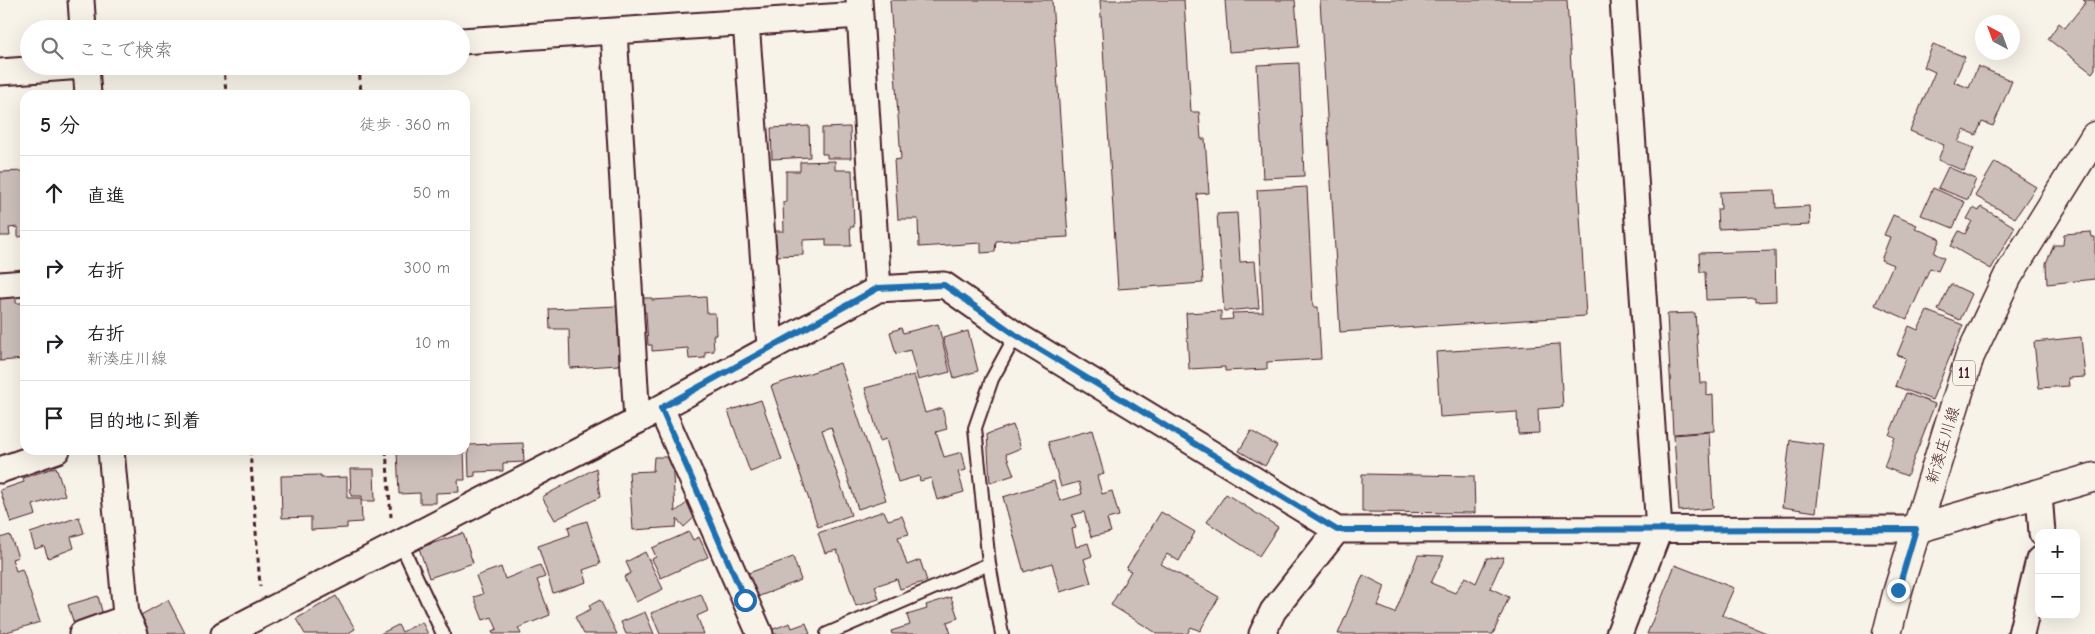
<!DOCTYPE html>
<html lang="ja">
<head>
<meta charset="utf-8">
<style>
  body { margin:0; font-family:"Comic Neue","Klee One",sans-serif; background:#f6f6f6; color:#202124 }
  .controls { position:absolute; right:15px; bottom:15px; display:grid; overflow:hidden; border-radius:10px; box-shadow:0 5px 20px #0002 }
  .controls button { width:45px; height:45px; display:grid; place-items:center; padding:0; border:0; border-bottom:1px solid #e0e0e0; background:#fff; color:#202124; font:25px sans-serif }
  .compass { position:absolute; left:1975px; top:15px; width:45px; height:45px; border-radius:50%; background:#fff; box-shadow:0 5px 20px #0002; rotate:319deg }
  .stop { position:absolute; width:15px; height:15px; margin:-11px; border:4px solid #1f6fb2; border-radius:50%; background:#fff }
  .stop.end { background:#1f6fb2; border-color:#fff; box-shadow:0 1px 5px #0008 }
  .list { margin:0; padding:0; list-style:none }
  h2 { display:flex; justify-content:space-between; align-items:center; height:65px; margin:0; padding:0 20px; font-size:21px }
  h2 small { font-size:16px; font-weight:400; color:#757577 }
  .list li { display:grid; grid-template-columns:32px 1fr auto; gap:15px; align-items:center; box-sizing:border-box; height:75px; padding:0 20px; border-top:1px solid #e0e0e0 }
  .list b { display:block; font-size:19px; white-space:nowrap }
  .list p { margin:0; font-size:16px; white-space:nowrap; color:#757577 }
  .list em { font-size:16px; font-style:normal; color:#757577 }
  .icon { flex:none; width:28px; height:28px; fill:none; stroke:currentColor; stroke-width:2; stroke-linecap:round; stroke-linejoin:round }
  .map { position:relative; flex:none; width:2095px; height:634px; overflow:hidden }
  .search { position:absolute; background:#fff; box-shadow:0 5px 20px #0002; left:20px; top:20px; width:450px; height:55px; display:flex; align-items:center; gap:12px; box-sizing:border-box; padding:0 18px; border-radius:28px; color:#757577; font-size:19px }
  .panel { position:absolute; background:#fff; box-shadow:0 5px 20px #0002; left:20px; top:90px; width:450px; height:365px; border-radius:15px }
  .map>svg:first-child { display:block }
  .building { fill:#ccbfb9; stroke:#4a1f2b }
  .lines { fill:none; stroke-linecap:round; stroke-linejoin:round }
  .lane-casing { stroke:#4a1f2b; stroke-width:16 }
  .street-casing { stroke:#4a1f2b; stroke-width:29 }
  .secondary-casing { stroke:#4a1f2b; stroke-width:31 }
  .primary-casing { stroke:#4a1f2b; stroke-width:31 }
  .path { stroke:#4a1f2b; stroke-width:3; stroke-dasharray:5 4; stroke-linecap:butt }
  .lane { stroke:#f7f3e8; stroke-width:12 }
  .street { stroke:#f7f3e8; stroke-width:25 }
  .secondary { stroke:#f7f3e8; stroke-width:28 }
  .primary { stroke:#f7f3e8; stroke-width:28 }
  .route { stroke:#1f6fb2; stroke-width:6 }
  .labels { text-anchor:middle; stroke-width:4.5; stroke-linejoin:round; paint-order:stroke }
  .shield { fill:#f7f3e8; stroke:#7e5f64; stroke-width:1 }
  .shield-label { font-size:15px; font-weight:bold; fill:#4a1f2b }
  .street-label { font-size:16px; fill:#4a1f2b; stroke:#f7f3e8 }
</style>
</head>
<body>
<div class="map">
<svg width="2095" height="634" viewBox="0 0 2095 634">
  <rect width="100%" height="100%" fill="#f7f3e8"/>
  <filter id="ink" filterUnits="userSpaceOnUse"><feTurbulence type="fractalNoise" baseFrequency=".02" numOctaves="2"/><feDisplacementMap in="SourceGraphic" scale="10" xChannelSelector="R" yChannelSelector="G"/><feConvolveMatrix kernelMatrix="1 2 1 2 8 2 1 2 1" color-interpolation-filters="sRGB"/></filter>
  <g filter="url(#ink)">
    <!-- building -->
    <path class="building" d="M890 0H1052L1068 237 996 241 995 252 981 253V243L919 247 918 219H898L894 160 901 159Z
      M1100 0H1184L1191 112H1199L1201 139H1205L1209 193 1197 194 1203 283 1118 289Z
      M1225 0H1295L1299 47 1229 52Z
      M1320 0H1567L1586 316 1340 332Z
      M2083 0H2095V69L2092 73 2048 39 2059 23 2065 28 2086 2Z
      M1933 44 1965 57 1954 82 1969 88 1978 66 2012 81 1993 126 1982 122 1976 135 1964 130 1958 142 1974 148 1964 171 1938 160 1944 145 1910 131 1935 72 1924 67Z
      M1299 63 1304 176 1263 178 1257 65Z
      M809 126 810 157 772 159 771 128Z
      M850 127 851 158H827V154H822V128Z
      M835 161V170H852L854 227H850L851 246H826V239L803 240V255L774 256 773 231H784L783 202H786V171H800V162Z
      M1995 162 2036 187 2015 218 1975 196Z
      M1948 167 1976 179 1968 200 1938 188Z
      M25 171V236L18 237V227L9 228 10 236H0V172Z
      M1307 187 1313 307H1318L1321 359 1267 362V369L1225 371V367L1189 369 1186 313 1221 311V320L1233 319 1232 313 1263 312 1257 190Z
      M1933 188 1965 202 1953 228 1921 215Z
      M1775 190 1776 208 1809 206 1810 225 1718 229 1717 209H1721L1720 192Z
      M1981 207 2015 227 1991 269 1951 246 1959 231 1965 234 1972 221 1967 219 1973 208 1979 211Z
      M1237 213 1240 262 1255 261 1259 308 1224 311 1217 214Z
      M1893 215 1917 225 1915 228 1940 239 1934 253 1944 258 1938 271 1930 268 1907 319 1875 305 1893 265 1881 260 1890 237 1884 235Z
      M2091 232 2092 237H2095V279L2047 284 2046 263 2054 245H2063L2064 234Z
      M1775 251 1776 301 1756 302V298L1706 300 1705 272H1700L1699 253Z
      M1951 284 1972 294 1960 320 1938 310Z
      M16 294V303H25V326H23L25 359 0 361V295Z
      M706 297 707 313H715L716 335H713L714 351 705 352V358L689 359 688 348 652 351V345H648L646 312H642L641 298H652V300Z
      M617 306 619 365 570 368 569 329H550L549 309Z
      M1927 311 1963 325 1932 400 1895 386 1906 358 1897 355 1909 326 1918 330Z
      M1695 313 1700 383H1707V396L1713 395 1714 431 1673 434 1667 314Z
      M938 324 950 372 918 380 910 350 896 354 890 332 901 328 903 333Z
      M968 331 978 371 954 378 943 338Z
      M2081 337 2085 377 2068 378 2069 386 2039 388 2034 342Z
      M1559 344 1563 407 1538 409 1539 433 1518 434 1517 412 1440 417 1436 352Z
      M840 363 886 500 858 509 831 427 822 430 851 515 818 527 771 386Z
      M914 375 925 413 942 408 947 429 936 432 944 457 962 452 966 470 958 472 964 492 937 500 931 478 920 481 919 476 898 482 886 439 880 441 865 388Z
      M1906 393 1935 404 1907 476 1884 467 1895 437 1889 435Z
      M761 400 782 460 750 472 728 411Z
      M1013 425 1021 448 1006 454 1014 475 990 483 987 434Z
      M1092 430 1104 474 1097 476 1102 494 1112 491 1119 516 1107 519 1111 532 1091 537 1084 512 1072 515 1076 528 1072 529 1076 547 1088 543 1092 556 1084 559 1091 583 1060 592 1052 563 1024 572 1003 497 1054 481 1060 501 1082 494 1079 482 1061 487 1048 442Z
      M1251 431 1277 446 1265 466 1239 451Z
      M1709 432 1713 508 1679 511 1674 435Z
      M1790 440 1824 445 1816 512 1782 507Z
      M523 443 524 462 503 463V471L475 472V476L469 477 468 445Z
      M464 450 465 480H458L459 492 436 493V503H420V493L399 494 397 451Z
      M654 457H672L675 512 687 503 698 514 684 527 677 519 676 527 633 530 629 472 653 471Z
      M56 467 65 495 33 505 36 515 11 523 0 490 24 482 23 478Z
      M596 468 600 497 555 520 542 497Z
      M350 469H374L375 501H362V496H351Z
      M1362 474 1474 476 1475 513 1362 512Z
      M321 475V478L347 477V498H361L362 522 347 523V528L311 530V517L282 518 281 476Z
      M1226 494 1278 527 1259 556 1207 522Z
      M884 511 888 520 902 516 909 534 898 537 907 565 920 560 927 581 900 589 897 579 875 586 879 599 856 606 837 550 825 553 818 533Z
      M1161 512 1195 532 1179 561 1167 554 1161 564 1219 597 1200 631 1191 627 1187 634H1158L1111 605 1131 571 1126 569Z
      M79 517 84 533 71 537 74 548 48 558 44 546 35 549 30 533Z
      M587 521 600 564 583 570 587 582 553 593 538 546 570 535 568 527Z
      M689 532 693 540 699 537 708 557 661 578 652 559 656 557 652 548Z
      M463 533 473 563 429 578 419 548Z
      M10 535 18 557 12 559 16 571 22 569 40 622 0 634V538Z
      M645 552 663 589 636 602 624 577 631 573 626 562Z
      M1418 555 1444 556 1431 583 1455 593 1465 577 1476 583 1487 558 1504 557 1490 588 1509 597 1493 634H1338L1363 575 1385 586 1378 606 1395 613Z
      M793 557 801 580 752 599 743 575Z
      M540 565 545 577 537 580 550 615 518 628 521 634H493L492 631 497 629 492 617 483 620 474 597 483 594 476 576 501 567 505 579Z
      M1675 565 1734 588 1722 615 1769 634H1647Z
      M701 594 708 611 697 616 704 634H660L651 613Z
      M98 596 104 619 75 627 68 605Z
      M336 596 355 629 347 634H305L296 619Z
      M951 597 958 618 947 622 951 634H892L891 631 910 625 907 615 927 609 926 605Z
      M168 600 185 633 148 634 139 616Z
      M600 600 617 634H584L575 617 591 609 589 606Z
      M645 612 654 634H626L621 622Z
      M422 622 428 634H380L398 625 402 632Z
      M790 623 792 628 806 623 810 634H769L768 631Z"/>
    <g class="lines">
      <!-- lane casing -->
      <g class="lane-casing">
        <path id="lane" d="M400 542 443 634
          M827 634 989 564
          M1002 634 989 564 975 428 992 379 1016 335"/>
      </g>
      <!-- street casing -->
      <g class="street-casing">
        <path id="street" d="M81 0 83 29
          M859 0 878 289
          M746 22 770 346
          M614 31 637 421
          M461 41 860 15
          M86 66 88 95
          M0 72 83 66
          M0 285 25 283
          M661 408 760 634
          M111 450 126 615 135 634
          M0 470 57 450
          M2039 494 2042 533
          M82 634 127 618
          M224 634 637 421 878 289 944 285 1016 335 1337 530 1916 529
          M1262 634 1273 611 1337 530
          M1619 634 1659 530 1623 0
          M2021 634 2039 560"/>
      </g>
      <!-- secondary casing -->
      <g class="secondary-casing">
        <path id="secondary" d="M1916 529 2095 477"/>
      </g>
      <!-- primary casing -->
      <g class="primary-casing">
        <path id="primary" d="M1887 634 1898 590 1970 356 2008 276 2095 136"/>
      </g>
      <!-- path -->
      <path class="path" d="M224 66 226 95
        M359 66 361 95
        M250 450 260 586
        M386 450 391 517"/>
      <!-- lane -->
      <use href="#lane" class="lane"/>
      <!-- street -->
      <use href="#street" class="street"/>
      <!-- secondary -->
      <use href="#secondary" class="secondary"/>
      <!-- primary -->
      <use href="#primary" class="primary"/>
    </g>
  </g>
  <g class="lines" filter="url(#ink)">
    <!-- route -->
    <path class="route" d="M745 600 661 408 878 288 944 285 1016 335 1337 530 1916 529 1898 590"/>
  </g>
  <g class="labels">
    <!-- shield labels -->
    <rect class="shield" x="1953" y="360.5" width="22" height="25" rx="4"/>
    <g class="shield-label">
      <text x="1964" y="378">11</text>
    </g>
    <!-- street labels -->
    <g class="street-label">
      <text transform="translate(1942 445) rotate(-73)" y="6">新湊庄川線</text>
    </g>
  </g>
</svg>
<div class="controls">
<button>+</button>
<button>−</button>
</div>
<svg class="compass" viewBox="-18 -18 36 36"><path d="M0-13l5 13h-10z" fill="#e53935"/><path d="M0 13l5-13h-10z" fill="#757577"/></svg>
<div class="stop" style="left:745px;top:600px"></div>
<div class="stop end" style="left:1898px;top:590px"></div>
<div class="search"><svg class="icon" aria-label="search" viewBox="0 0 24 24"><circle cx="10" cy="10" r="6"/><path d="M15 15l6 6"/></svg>ここで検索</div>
<section class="panel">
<h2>5 分<small>徒歩 · 360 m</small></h2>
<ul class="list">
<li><svg class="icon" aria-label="ahead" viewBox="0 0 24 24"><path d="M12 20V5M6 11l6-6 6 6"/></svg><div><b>直進</b></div><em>50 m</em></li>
<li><svg class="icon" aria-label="right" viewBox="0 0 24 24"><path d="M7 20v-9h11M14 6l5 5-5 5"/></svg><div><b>右折</b></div><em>300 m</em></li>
<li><svg class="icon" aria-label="right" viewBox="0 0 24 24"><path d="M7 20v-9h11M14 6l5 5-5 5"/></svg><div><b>右折</b><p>新湊庄川線</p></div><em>10 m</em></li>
<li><svg class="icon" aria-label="arrive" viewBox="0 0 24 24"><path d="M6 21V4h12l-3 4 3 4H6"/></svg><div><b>目的地に到着</b></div></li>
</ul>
</section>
</div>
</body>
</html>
